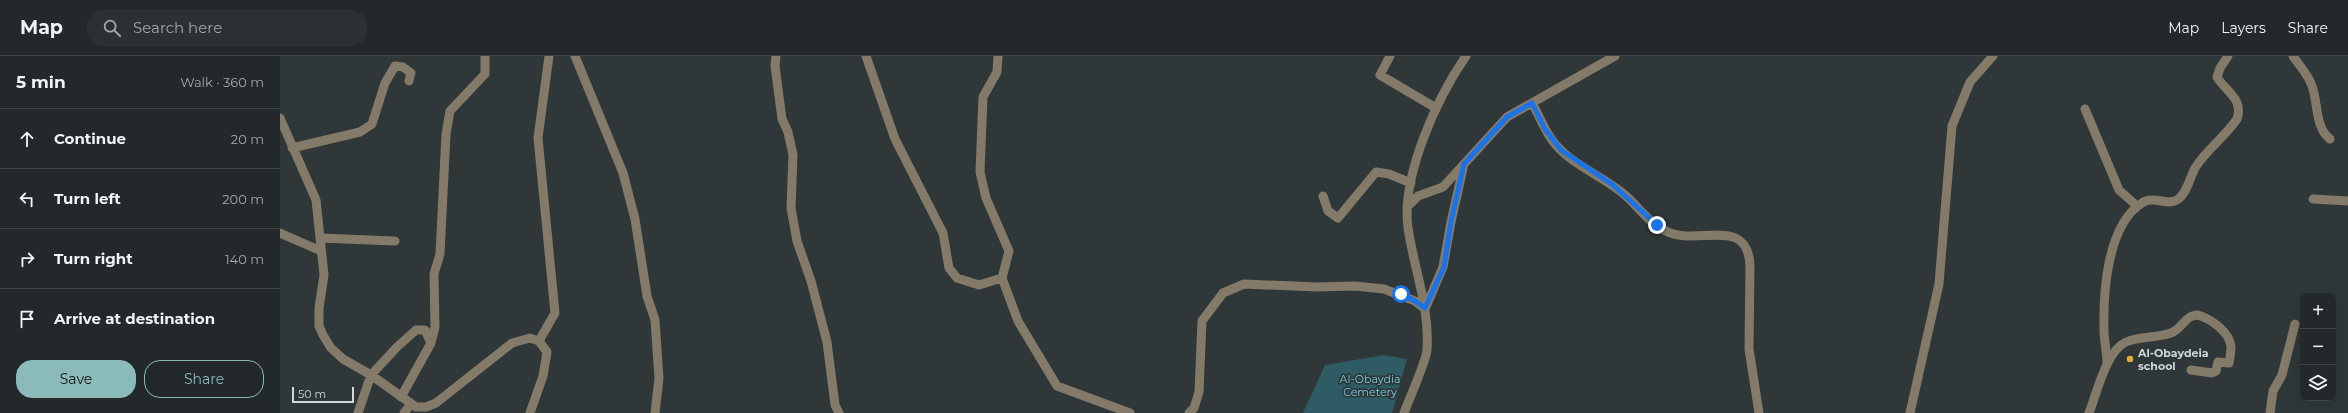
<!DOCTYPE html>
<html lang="en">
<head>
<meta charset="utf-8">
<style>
  body { margin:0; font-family:Montserrat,sans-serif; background:#2b3132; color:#f1f3f6 }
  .controls { position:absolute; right:12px; bottom:12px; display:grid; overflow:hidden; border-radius:8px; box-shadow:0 4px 16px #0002 }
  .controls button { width:36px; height:36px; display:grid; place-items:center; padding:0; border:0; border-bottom:1px solid #404547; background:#23292a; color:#f1f3f6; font:20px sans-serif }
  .scale { position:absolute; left:12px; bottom:10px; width:62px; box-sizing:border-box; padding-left:4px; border:2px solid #d2d7d8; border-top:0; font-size:11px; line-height:14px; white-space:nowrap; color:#d2d7d8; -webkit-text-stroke:3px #2f3738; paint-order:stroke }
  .stop { position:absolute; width:12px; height:12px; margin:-9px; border:3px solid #1a73e8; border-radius:50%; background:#fff }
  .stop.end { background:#1a73e8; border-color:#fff; box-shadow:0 1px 4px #0008 }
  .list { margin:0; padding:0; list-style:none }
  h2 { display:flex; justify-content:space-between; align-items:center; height:52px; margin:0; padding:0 16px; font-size:17px }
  h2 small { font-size:13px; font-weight:400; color:#a3a6a8 }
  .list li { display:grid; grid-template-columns:26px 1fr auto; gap:12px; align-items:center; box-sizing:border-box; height:60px; padding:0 16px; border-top:1px solid #404547 }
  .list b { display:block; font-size:15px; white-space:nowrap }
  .list em { font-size:13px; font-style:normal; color:#a3a6a8 }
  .actions { display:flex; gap:8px; padding:12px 16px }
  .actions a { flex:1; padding:9px 0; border:1px solid #8bbbb9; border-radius:16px; text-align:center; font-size:14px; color:#8bbbb9 }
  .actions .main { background:#8bbbb9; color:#111 }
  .icon { flex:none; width:22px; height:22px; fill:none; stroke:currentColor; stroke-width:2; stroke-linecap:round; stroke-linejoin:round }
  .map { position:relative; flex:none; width:2068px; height:357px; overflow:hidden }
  header { display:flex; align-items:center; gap:24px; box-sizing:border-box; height:56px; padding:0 20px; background:#23292a; border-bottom:1px solid #404547 }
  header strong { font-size:19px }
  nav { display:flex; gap:22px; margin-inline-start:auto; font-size:14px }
  .search { width:280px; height:36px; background:#2b3132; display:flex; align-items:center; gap:10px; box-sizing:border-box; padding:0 14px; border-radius:16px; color:#a3a6a8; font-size:15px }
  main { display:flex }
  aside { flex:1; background:#23292a }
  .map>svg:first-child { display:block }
  .green { fill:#2f5c64 }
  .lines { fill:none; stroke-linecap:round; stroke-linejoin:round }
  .minor { stroke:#847a69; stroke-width:9 }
  .route { stroke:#1a73e8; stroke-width:5 }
  .poi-dot { fill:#e8ab37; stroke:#2f3738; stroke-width:1.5 }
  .labels { text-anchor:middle; stroke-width:3.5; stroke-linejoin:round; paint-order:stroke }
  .poi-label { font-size:11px; font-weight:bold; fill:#d2d7d8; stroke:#2f3738; text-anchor:start }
  .park-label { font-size:11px; fill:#75d0e0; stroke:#2f3738 }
</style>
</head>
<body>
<header>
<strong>Map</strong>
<div class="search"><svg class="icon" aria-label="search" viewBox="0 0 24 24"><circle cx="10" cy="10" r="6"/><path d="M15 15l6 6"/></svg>Search here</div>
<nav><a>Map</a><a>Layers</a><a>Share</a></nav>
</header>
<main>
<aside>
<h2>5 min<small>Walk · 360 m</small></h2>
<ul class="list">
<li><svg class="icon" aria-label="ahead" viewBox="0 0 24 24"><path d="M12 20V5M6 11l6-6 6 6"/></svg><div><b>Continue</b></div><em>20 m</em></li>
<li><svg class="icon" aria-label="left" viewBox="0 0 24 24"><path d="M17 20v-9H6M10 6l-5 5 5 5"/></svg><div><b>Turn left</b></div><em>200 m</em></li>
<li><svg class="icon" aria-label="right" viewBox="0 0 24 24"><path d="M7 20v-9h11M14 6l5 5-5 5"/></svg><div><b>Turn right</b></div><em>140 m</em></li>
<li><svg class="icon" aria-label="arrive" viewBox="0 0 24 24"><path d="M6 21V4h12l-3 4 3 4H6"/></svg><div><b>Arrive at destination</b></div></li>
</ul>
<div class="actions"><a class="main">Save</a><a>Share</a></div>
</aside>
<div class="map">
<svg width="2068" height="357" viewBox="0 0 2068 357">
  <rect width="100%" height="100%" fill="#2f3738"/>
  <!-- green -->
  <path class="green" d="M1104 299 1127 303 1112 357H1023L1045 309Z"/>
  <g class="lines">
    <!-- minor -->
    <path class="minor" d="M295 0 343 117 355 163 367 240 375 264 379 322 375 357
      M496 0 495 10 502 63 508 76 513 99 511 152 517 185 531 225 547 286 555 349 559 357
      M586 0 615 83 663 177 669 212 677 222 699 229 722 222
      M718 0 717 16 703 41 700 116 706 142 729 195 722 222 738 265 777 330 850 357
      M1110 0 1100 19 1156 52
      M2013 0C2019 9 2029 20 2032 30 2038 46 2035 72 2050 83
      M1252 47C1259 59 1264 73 1272 84 1290 109 1322 119 1345 139 1359 151 1370 169 1388 176 1419 190 1468 159 1470 210L1469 293 1479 357
      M1805 53 1839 134 1857 150
      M0 62 36 144 44 219 39 252V270L43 279 51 292 63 303 91 319 136 351H146L156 347 232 287 250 282 259 285 267 296 263 320 250 357
      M12 92 80 76 92 68 105 27 115 10 123 11 131 17 129 25
      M1043 140 1048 155 1058 162 1096 116 1109 118 1131 127
      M2033 143 2068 145
      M1127 151 1138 140 1163 131 1227 61 1335 0
      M0 177 41 195
      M40 182 115 185
      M259 285 275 257 258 82 269 0
      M1827 307C1827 296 1824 285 1824 274 1823 237 1827 169 1862 147 1873 139 1887 150 1897 144 1907 138 1910 121 1915 112 1926 94 1945 81 1957 63 1964 43 1946 36 1937 21L1940 12 1948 0
      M121 341 151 287 155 271 154 218 160 198 166 78 170 55 205 18V0
      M78 357 91 319 117 291 136 274H145L151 287
      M124 357 131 348
      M909 357 914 352 919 336 922 265 943 237 964 228 1037 231 1075 230 1104 233 1135 245 1145 253 1163 211 1171 166 1184 108
      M1124 357C1129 343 1146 306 1147 294 1150 252 1134 213 1128 172 1121 120 1157 42 1186 0
      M1630 357 1659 228 1672 70 1690 26 1713 0
      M1809 357C1817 337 1826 295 1846 286 1860 280 1877 282 1891 277 1902 273 1905 259 1918 259 1931 263 1950 276 1951 291 1951 296 1950 302 1949 307L1938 306 1936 315 1932 317 1911 314
      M1990 357 1993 335 2002 319 2015 268"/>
  </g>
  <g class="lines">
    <!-- route -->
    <path class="route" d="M1121 238 1135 245 1145 252 1164 211 1171 166 1184 108 1227 61 1252 47 1265 73 1281 94 1333 129 1377 169"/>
  </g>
  <!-- markers -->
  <circle class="poi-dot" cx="1850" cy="303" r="4"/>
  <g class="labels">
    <!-- poi labels -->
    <g class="poi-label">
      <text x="1858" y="301">Al-Obaydeia<tspan x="1858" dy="13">school</tspan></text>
    </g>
    <!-- park labels -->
    <g class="park-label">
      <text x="1090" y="327">Al-Obaydia<tspan x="1090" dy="13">Cemetery</tspan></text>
    </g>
  </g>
</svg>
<div class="controls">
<button>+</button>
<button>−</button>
<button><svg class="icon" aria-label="layers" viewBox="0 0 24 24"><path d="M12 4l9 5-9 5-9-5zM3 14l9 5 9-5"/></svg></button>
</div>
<div class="scale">50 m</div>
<div class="stop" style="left:1121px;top:238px"></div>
<div class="stop end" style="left:1377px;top:169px"></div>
</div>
</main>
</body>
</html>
